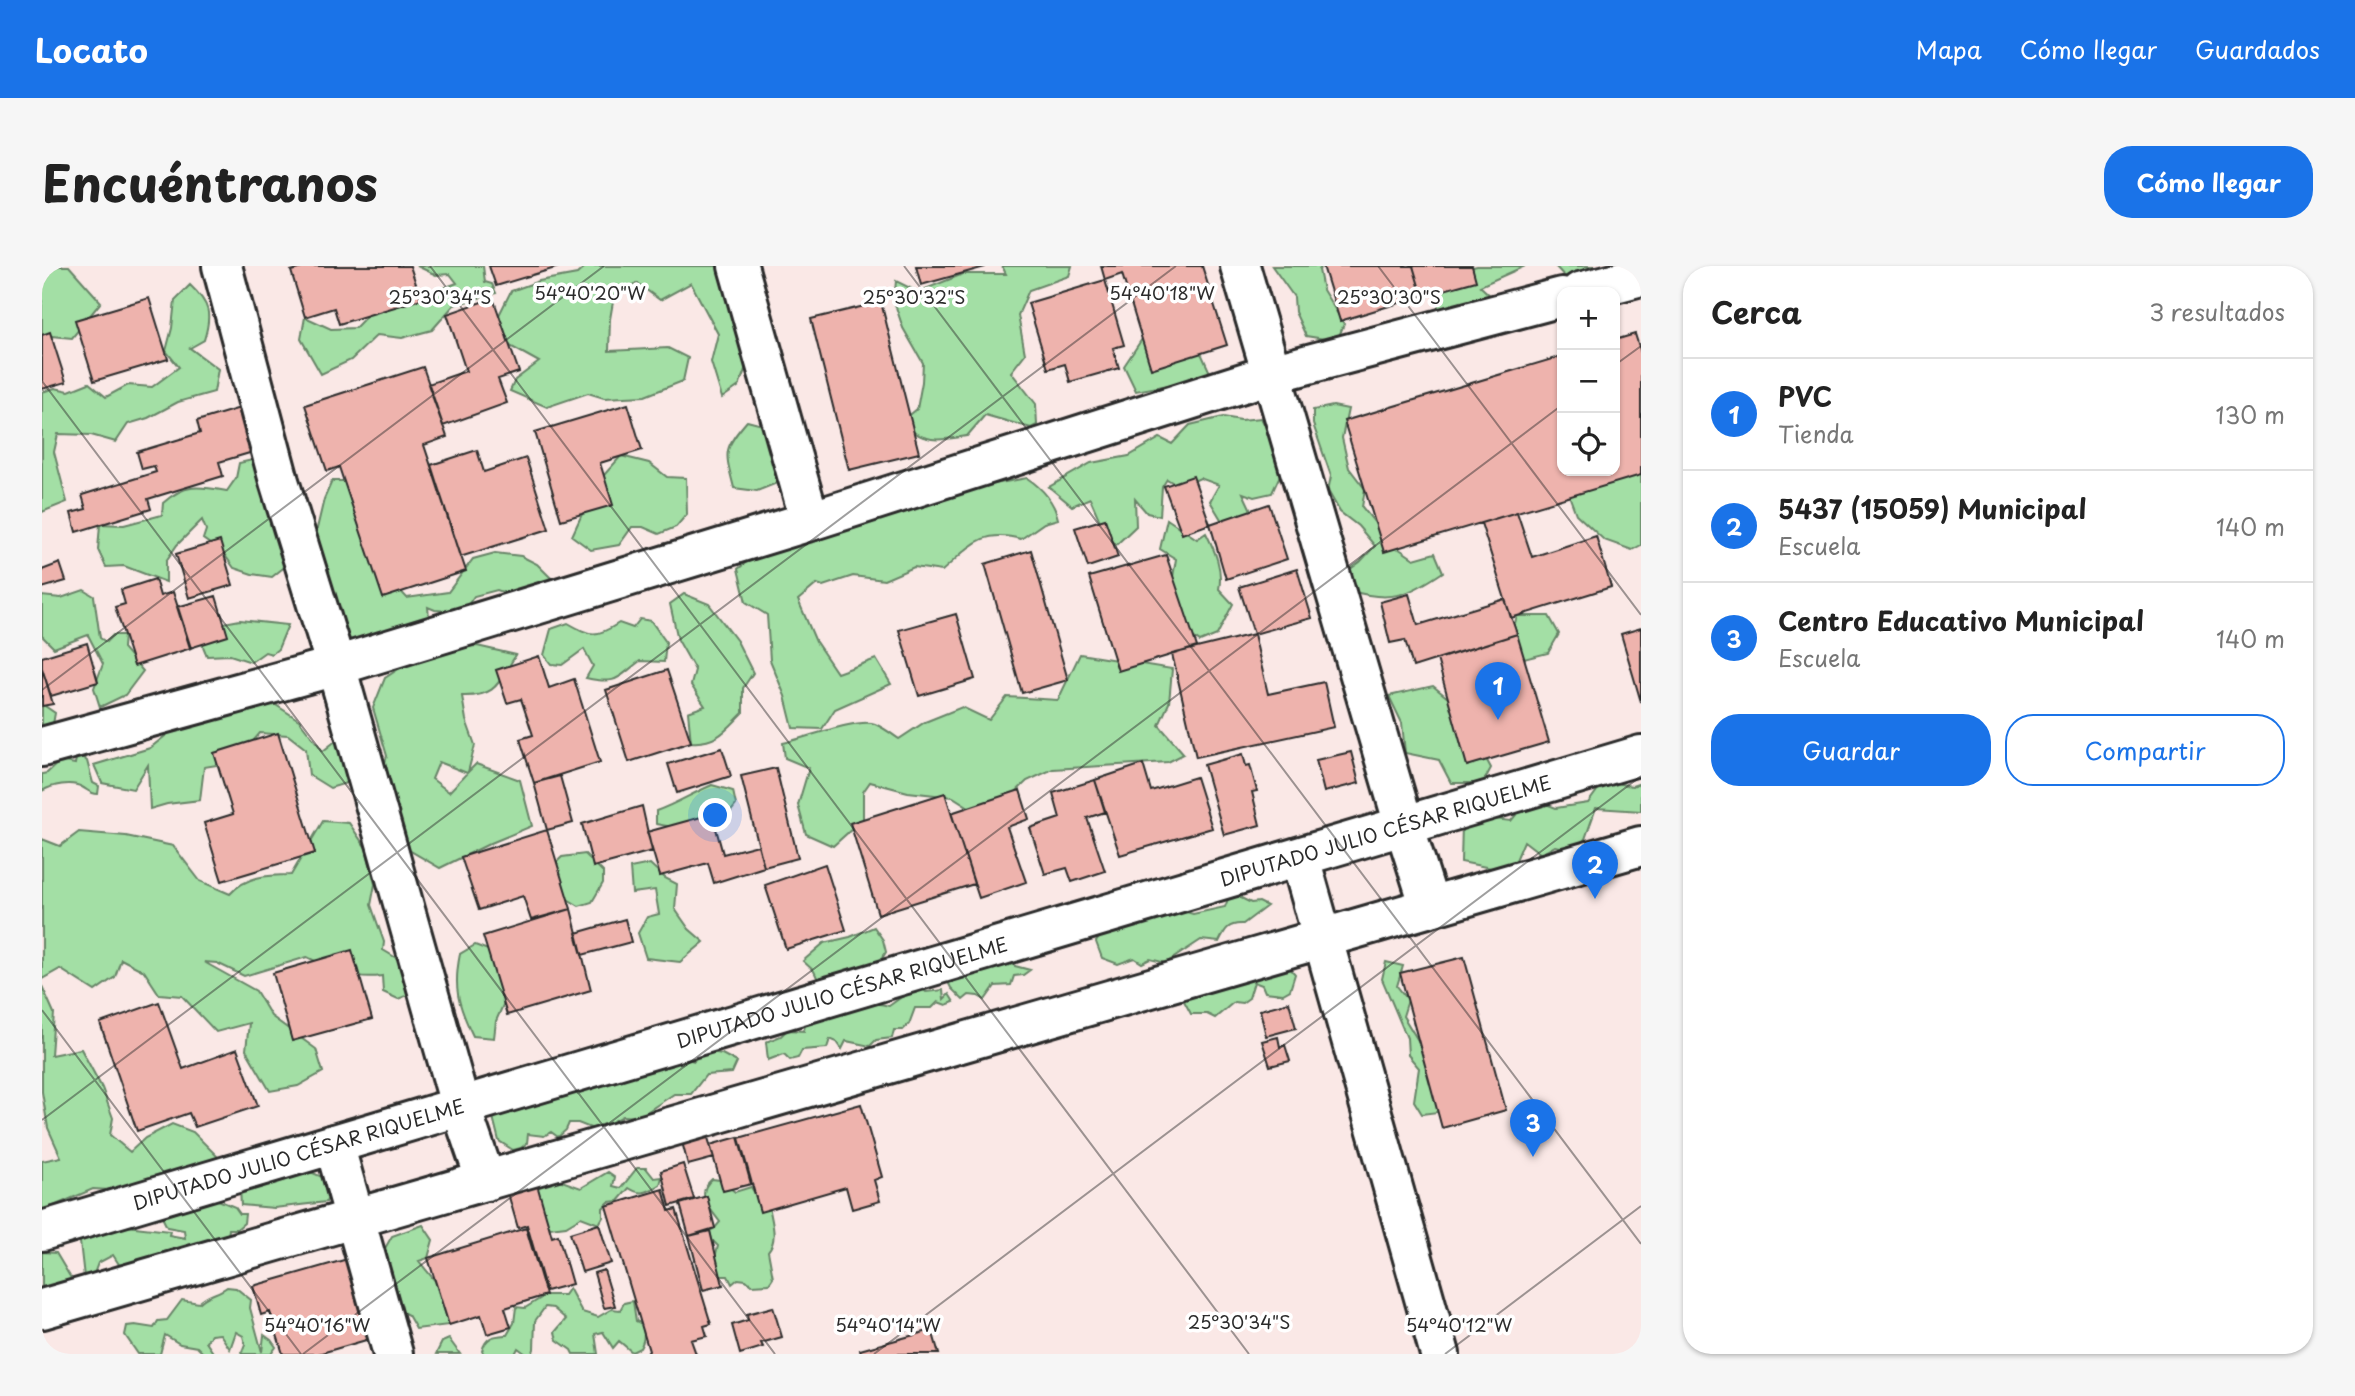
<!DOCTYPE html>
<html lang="es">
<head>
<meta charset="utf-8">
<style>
  body { margin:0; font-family:"Playpen Sans",sans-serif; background:#f6f6f6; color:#222 }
  .controls { position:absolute; right:21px; top:21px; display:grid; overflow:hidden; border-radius:14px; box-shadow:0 2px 5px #0004 }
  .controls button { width:63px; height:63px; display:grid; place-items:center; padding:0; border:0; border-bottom:2px solid #e0e0e0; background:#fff; color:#222; font:35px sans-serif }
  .you { position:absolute; left:674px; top:550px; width:24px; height:24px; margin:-18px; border:5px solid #fff; border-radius:50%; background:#1a73e8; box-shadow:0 0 0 10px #1a73e833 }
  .badge { display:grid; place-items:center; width:46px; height:46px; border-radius:50%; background:#1a73e8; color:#fff; font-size:23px; font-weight:700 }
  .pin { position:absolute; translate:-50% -58px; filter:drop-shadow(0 2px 4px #0008) }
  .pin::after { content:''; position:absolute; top:37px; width:24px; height:21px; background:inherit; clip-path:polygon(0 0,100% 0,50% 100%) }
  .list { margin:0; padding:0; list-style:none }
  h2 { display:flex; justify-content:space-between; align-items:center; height:91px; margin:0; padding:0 28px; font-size:30px }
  h2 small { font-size:23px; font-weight:400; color:#767676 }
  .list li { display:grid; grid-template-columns:46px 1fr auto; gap:21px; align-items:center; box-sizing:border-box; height:112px; padding:0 28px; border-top:2px solid #e0e0e0 }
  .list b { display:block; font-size:26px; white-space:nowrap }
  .list p { margin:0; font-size:23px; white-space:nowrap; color:#767676 }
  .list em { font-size:23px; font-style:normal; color:#767676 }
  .actions { display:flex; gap:14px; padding:21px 28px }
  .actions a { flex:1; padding:16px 0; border:2px solid #1a73e8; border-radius:28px; text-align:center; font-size:24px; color:#1a73e8 }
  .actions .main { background:#1a73e8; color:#fff }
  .icon { flex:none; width:38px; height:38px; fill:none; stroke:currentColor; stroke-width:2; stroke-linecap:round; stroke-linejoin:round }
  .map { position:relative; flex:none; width:1599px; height:1088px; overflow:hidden; border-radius:28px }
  header { display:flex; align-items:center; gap:42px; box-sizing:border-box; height:98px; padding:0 35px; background:#1a73e8; color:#fff }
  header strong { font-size:33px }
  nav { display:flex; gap:38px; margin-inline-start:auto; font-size:24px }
  .intro { display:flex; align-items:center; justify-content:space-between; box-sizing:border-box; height:168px; padding:0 42px }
  h1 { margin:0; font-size:49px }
  .button { padding:18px 32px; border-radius:28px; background:#1a73e8; color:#fff; font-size:24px; font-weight:700 }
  main { display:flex; gap:42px; padding:0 42px }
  aside { flex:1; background:#fff; border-radius:28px; box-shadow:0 2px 5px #0004 }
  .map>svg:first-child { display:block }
  .green { fill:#a3dfa5; stroke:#678568; stroke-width:2; fill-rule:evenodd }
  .building { fill:#eeb3ad; stroke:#2b2b2b; stroke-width:2 }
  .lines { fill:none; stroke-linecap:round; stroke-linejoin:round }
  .minor-casing { stroke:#2b2b2b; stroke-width:44 }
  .minor { stroke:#fff; stroke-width:38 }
  .ticks { fill:none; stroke:#2b2b2b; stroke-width:2; stroke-opacity:0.45 }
  .labels { text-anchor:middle; stroke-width:7; stroke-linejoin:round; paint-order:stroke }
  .street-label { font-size:19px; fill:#2b2b2b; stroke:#fff }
  .ticks-label { font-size:18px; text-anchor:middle; fill:#2b2b2b; stroke:#fff; stroke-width:7; stroke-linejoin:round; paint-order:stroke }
</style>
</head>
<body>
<header>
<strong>Locato</strong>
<nav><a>Mapa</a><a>Cómo llegar</a><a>Guardados</a></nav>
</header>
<div class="intro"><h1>Encuéntranos</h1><a class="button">Cómo llegar</a></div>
<main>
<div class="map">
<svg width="1599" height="1088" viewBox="0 0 1599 1088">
  <rect width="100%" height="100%" fill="#fae8e6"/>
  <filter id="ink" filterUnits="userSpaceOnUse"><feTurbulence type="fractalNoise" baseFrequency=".0143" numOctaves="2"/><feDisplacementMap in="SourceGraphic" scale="14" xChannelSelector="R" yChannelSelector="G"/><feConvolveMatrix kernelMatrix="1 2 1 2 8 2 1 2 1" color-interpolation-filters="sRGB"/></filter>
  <g filter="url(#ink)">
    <!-- green -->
    <path class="green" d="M0 0H27L59 36 30 72 0 69Z
      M375 0H441L443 16 450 18 454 27 412 39 390 64 360 72 335 69 309 94 279 108 259 73 263 51 289 63 313 62 334 40 369 22 391 26 415 17 408 8 394 9Z
      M544 0H677L685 34 708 90 697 120 680 132 669 96 676 68 649 17 618 34 595 17 572 30 568 53 567 85 626 82 646 92 641 115 603 130 562 132 546 127 505 141 468 125 473 114 497 96 468 80 457 49 469 25 497 15 535 8Z
      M960 0H1030L1027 10 987 24 976 49 983 88 969 106 994 138 995 159 989 162 943 149 925 170C897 175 881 178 859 156L875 143 880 116 881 97 861 62 852 35 854 15 876 26 921 8H964Z
      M1230 0H1280L1277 4 1281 24 1302 58 1295 75 1264 70 1253 46 1252 31Z
      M1435 0H1483L1438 20 1453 34 1396 46V21L1406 7Z
      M1513 0H1560L1525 13Z
      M148 19C168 38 170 48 162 74L148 82 176 103 172 126 136 136 106 152 86 158 74 176 49 169 16 168 12 186 25 236 0 246V126L13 122 27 125 47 117 64 131 86 119 110 121 137 101 124 85 130 62 133 34Z
      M1130 72 1159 87 1170 111 1094 125 1082 100 1100 73Z
      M1291 140 1306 143 1300 172 1307 202 1323 223 1320 241 1350 278 1372 293 1393 287 1401 306C1367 329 1350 337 1309 325L1307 304 1318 296 1333 280 1316 260 1298 246 1286 225 1289 210 1271 158V144Z
      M1181 151 1199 154 1219 152 1232 176 1239 207 1230 227 1212 231 1201 227 1209 244 1202 256 1180 255 1168 235 1177 219 1158 212 1138 221 1125 213 1120 221 1118 250 1105 247 1093 233 1094 260 1074 279 1060 260 1048 232 1030 240 1007 221 1049 197 1087 190 1118 172 1130 178 1148 159Z
      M705 155 736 163 745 213 715 225 692 222C683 186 680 184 705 155Z
      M579 190 607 197 625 211 644 212 645 248 634 261 617 268 601 261H590L577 279 549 284 530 270 540 248 561 228 562 209Z
      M215 193 246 283 240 303 230 311 210 308 192 302 182 288 161 273 164 264 160 254 135 279 124 295V316L82 300 64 301 56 284 58 258 82 259 120 249 121 237C143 217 157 220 185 225L194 212 197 197Z
      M1599 200V279L1590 284 1562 274 1534 248 1524 221Z
      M985 212C1000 222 1012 235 1016 253L1002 257 979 273C939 262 928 281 900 305L872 301 842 314 811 310 781 320 775 318 756 334 774 376 795 407 834 393 849 418 793 443 780 463 751 462 743 430 728 394 725 349 704 336 696 303 727 278 908 226Z
      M290 215H312L341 306 365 332 406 326 431 293 453 287 479 290 495 298 510 313 494 325 469 329 455 324 432 330 421 346 393 344 386 341 387 351 366 369 335 382 294 369 273 271 282 233Z
      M1125 253 1155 273 1164 267C1173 285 1181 303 1177 323L1191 338 1175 369 1158 376 1136 360 1131 311 1134 293 1118 283Z
      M42 324 52 330 58 372 64 376 71 369H82L81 382 101 405 83 429 58 441 52 422 61 398 46 369 12 382 0 370V330L19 332Z
      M642 328 667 338 695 375 711 407 701 422V447C684 464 675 478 649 476L646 446 663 440 649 419 653 404 636 374 628 338Z
      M1475 350H1507L1517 368 1506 387 1482 393 1467 378Z
      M598 353 609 355 624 376 622 396 598 395C575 412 576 419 544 412L551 400 542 383 520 399 509 398 502 389 509 363 526 357C549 370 554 372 577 357L591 362Z
      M198 354 246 359 236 383 230 388 223 386 209 396 188 389 165 390 160 378 168 355 182 357Z
      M435 380 474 389C456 416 456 431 420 430L424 454 433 479 426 506 434 498 478 514 490 560 449 577 398 602 355 577 338 512 345 490 331 442 343 412 385 384ZM397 496 425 507 407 526 390 513Z
      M1038 388 1130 403 1127 437 1117 459 1142 488 1126 496 1011 503 985 515 946 553 911 531 866 526 828 516 821 526V553L791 580 764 568 756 539 767 502 743 492 741 477C760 473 818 451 833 458 842 462 850 468 857 473L883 456 920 441 947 454 965 431 1016 434Z
      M1391 420 1406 432H1419L1436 478 1449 502 1441 517H1409L1397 494 1363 487 1360 457 1347 430Z
      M226 434 257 454 281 485 296 473 314 514 288 522 267 509 264 483 246 469 218 467 193 496 162 501 158 534 125 538 108 543 106 499 91 523 60 517 52 499 108 482 132 463 156 455H170L182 447Z
      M0 438 13 447 11 458 0 467Z
      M35 487 45 495 51 517 57 520 56 528C48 528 46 524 40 521 29 515 10 519 0 525V508L5 507 18 495 33 498Z
      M1573 517 1590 520 1599 517V545L1554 542 1543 573 1531 583 1513 580 1499 588 1482 575 1469 606 1419 596 1420 558 1436 551 1469 555 1482 539 1499 536 1514 542 1546 537 1557 522Z
      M670 519 691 525 694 539 679 558 652 565 614 558V545C634 538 651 527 670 519Z
      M281 555 307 557 324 582 333 618 329 639 342 676 341 684 356 693 366 689 377 725 356 733 341 726 340 710C311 714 291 704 265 691L202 710 175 697 162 696 214 725 229 750 274 783 281 806 256 820 228 825 204 784 207 757 174 766 140 730 117 728 102 705 79 693 73 711 53 725 18 703 0 713V573L18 580 37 566 84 570 131 580 158 615 188 628C204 610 225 609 249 609Z
      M543 588 561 606V617L550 636 537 640 519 629 505 605 520 591Z
      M608 598 623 612 635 618 633 643 647 663 662 676 638 696 604 692 596 667 605 651 617 648 613 624 590 627 588 602Z
      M1193 629 1209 637 1217 636 1225 640 1201 658C1186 657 1183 664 1177 676L1159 674 1124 697 1108 693 1100 697 1092 692 1076 698 1060 692 1054 676 1059 669 1134 643 1151 648 1183 641 1186 633Z
      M832 661 841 674 844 686 836 699 778 718 772 705 761 695 782 677 808 671Z
      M433 679 446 684 465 730 454 755 452 772 431 770C416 739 411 722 418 688Z
      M959 690 973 700 988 704 981 709 972 710 969 719 953 720 943 734 936 730 927 729 921 734 909 722 902 708Z
      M1216 693 1248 702 1253 708 1248 724 1241 728 1223 726 1220 719 1212 716 1207 732 1200 737 1192 736 1173 752 1165 748H1149L1141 733 1132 732Z
      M1344 696 1361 700 1355 720 1366 734 1361 750 1388 794 1396 846 1380 848 1372 835 1377 802 1366 789 1365 772 1340 713Z
      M869 719 878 720 884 726 901 724 902 733 907 728 912 736 904 739 896 736 890 742H873L867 758 861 764H852L850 772 834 774 828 780 804 775 800 783 795 776 788 773 785 782 760 784 756 792 748 794 742 788 726 794 724 776 739 770 745 764 762 765 763 757 792 740 808 746C820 735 832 736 847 740L861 730 869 728Z
      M0 720 12 747 9 789 39 783 60 822 71 852 68 869 88 886 103 872 130 858 151 866 179 894 85 925 51 923 0 945V895L19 891 6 862 0 826Z
      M664 785 680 788 695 796 690 807 664 809 649 828H632L597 851 581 850 559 862 551 863 536 857H527L524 864 516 871 509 866 502 870 486 868 485 877 479 882 471 884 457 875 451 851 452 842 636 790 652 795 655 787Z
      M238 893 292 916 284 936 232 942 199 939 198 922Z
      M595 902H604L612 912 620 911 618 919C605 926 599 930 587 922L576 935 567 936 561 942V951L557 958 539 951 524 960 508 962C502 955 492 925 496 917 499 912 501 912 506 910L539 922 566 906 573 911 571 920 579 922Z
      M670 913 678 914 693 926 709 921 718 936 727 939C729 954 737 973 726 985L731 1012 727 1018 710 1019 704 1014 696 1013 690 1018 686 1010H678L672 995 676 980 670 974 668 965 673 962 678 956C667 941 653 928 670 913Z
      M169 931 193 941 198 948H203L202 957 195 963H187L186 971 80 1003 71 989 56 997 50 1013 42 1011 38 976 47 961 67 958 128 965 127 969 143 972 142 964 125 961 121 953 122 944Z
      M381 959 391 974 386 992 377 995 393 1015 407 1059 374 1063 366 1049 337 1033 342 984 350 970Z
      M0 986 14 987 36 1024 0 1029Z
      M185 1021 194 1022 209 1034 208 1042 220 1086 222 1069 229 1074 234 1081 229 1088H199L203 1078 201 1070 194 1066 188 1083 178 1068 169 1069 164 1076 172 1088H162L155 1081 138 1078 123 1069 118 1088H96L83 1069 85 1060 93 1059 112 1062 116 1055 125 1054 140 1034 157 1037C165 1028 176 1028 185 1021Z
      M527 1022 540 1046 556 1051 570 1043 578 1044 582 1037 591 1035 594 1055 600 1058C603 1067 603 1074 598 1082L590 1086 577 1075 571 1082 561 1066 553 1068 556 1088H531L529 1084 515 1074 513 1066 524 1053 511 1042 503 1041 493 1055 492 1083 490 1088H484L476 1082 473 1088H442L440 1085C444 1070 452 1070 465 1069L472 1057 474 1041 483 1042 504 1029H522Z
      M407 1073 418 1088H394L400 1076Z"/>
    <!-- building -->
    <path class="building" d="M267 0H368L379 33 297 58 292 42 263 51 249 5Z
      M447 0H520L454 20Z
      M874 0H943V1L879 19Z
      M1059 0H1160L1185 79 1109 103 1080 8 1063 14Z
      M1281 0H1371L1380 30 1298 55Z
      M1371 0H1430L1434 15 1380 30Z
      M1063 14 1082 79 1071 82 1077 102 1028 116 1023 98 1006 103 986 37Z
      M107 32 126 93 52 115 33 54Z
      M451 32 477 106 456 113 465 137 401 160 386 118 424 105 405 48Z
      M839 36 877 187 807 204 769 53Z
      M8 66 24 116 0 123V69Z
      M1593 68 1599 87V209L1342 286 1302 155 1520 90V205H1573V74Z
      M381 101 405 171 382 179 424 305 341 332 297 201 285 205 263 139Z
      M586 138 600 184 558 197 571 239 519 254 493 166Z
      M198 142 211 186 177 196 181 210 106 233 109 243 34 266 29 247 44 243 40 229 114 206 112 200 100 203 95 186 158 167 155 155Z
      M435 184 442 206 484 192 507 263 418 291 389 199Z
      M1151 210 1168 258 1140 268 1122 220Z
      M1227 238 1245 293 1184 313 1168 258Z
      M1475 246 1490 291 1554 270 1569 321 1469 352 1439 257Z
      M1063 253 1076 291 1046 301 1033 262Z
      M178 275 191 319 147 332 134 288Z
      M989 284 1026 414 980 427 943 298Z
      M1124 289 1155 381 1076 405 1047 311Z
      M18 297 24 315 0 322V304Z
      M1255 303 1270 352 1212 368 1197 321Z
      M113 313 118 330 131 326 149 382 92 400 73 341 83 338 79 324Z
      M1367 328 1376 359 1463 333 1475 368 1371 401 1363 374 1348 377 1338 336Z
      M174 330 186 370 148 382 135 341Z
      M914 348 933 413 877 430 857 364Z
      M1599 362V436L1579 368Z
      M1212 368 1226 428 1282 416 1292 461 1154 491 1130 388Z
      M1475 368 1507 476 1425 500 1395 393Z
      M45 377 56 416 9 430 0 402V391Z
      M497 390 507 422 532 413 558 496 492 517 478 473 491 469 479 433 465 437 454 404Z
      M0 402 11 438 0 440Z
      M625 404 649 476 587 496 564 424Z
      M236 467 273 587 180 615 162 557 191 548 172 487Z
      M680 482 689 510 635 527 626 498Z
      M1309 486 1317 517 1282 526 1274 494Z
      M1201 488 1204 500 1208 499 1215 525 1210 526 1218 559 1182 569 1162 499Z
      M1101 498 1109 525 1154 511 1170 562 1078 589 1053 514Z
      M734 502 756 592 722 601 699 510Z
      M518 510 531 557 505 564 492 517Z
      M1053 514 1063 546 1045 552 1063 605 1030 616 1025 602 1003 608 988 562 1018 552 1011 527Z
      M978 524 987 553 965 561 984 616 937 632 909 547Z
      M903 527 932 618 836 648 808 557Z
      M600 540 610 585 551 601 540 558Z
      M670 548 681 588 716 579 722 601 672 617 666 597 618 610 605 566Z
      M505 564 529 643 489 654 481 630 437 644 419 591Z
      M783 598 804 664 744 683 723 619Z
      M529 643 549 724 465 749 441 670Z
      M583 653 589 676 540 689 534 667Z
      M310 684 330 753 250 775 231 707Z
      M1422 691 1464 844 1400 862 1358 707Z
      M117 736 141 803 195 783 216 840 153 861 147 847 95 865 58 757Z
      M1247 736 1254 762 1224 770 1218 744Z
      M1236 771 1238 781 1243 779 1248 795 1228 800 1220 775Z
      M819 838 840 911 832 914 838 935 810 943 804 921 718 946 697 872Z
      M664 865 672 892 646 899 639 872Z
      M696 871 709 918 681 925 668 879Z
      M641 898 652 933 628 940 619 905Z
      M494 915 510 971 516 969 530 1018 504 1025 485 959 476 962 465 924Z
      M621 923 627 945 634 943 669 1058 662 1060 665 1070 649 1074 654 1088H604L607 1085 564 940Z
      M665 930 673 962 647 970 638 938Z
      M557 958 569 997 540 1006 528 967Z
      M484 962 504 1029 463 1042 469 1061 445 1068 439 1049 407 1059 386 992Z
      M668 965 681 1019 661 1024 647 970Z
      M309 992 331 1072 276 1088H241L228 1046 219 1049 211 1020Z
      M562 1004 573 1040 562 1042 552 1007Z
      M731 1041 740 1071 719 1077 721 1081 698 1088 690 1059 706 1054 705 1048Z
      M890 1064 897 1088H819L818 1084Z"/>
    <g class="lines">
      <!-- minor casing -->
      <g class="minor-casing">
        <g id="minor">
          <path d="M180 0 237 215 294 400 419 842 444 915"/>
          <path d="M696 0 768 255"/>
          <path d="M1198 0 1362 559 1388 641"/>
          <path d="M1538 26 1599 10"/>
          <path d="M0 481 294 400 768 255 1229 108 1520 31"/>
          <path d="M1258 592 1398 1088"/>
          <path d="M292 878 351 1088"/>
          <path id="s1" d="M0 965 1599 489"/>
          <path d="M0 1043 1599 580"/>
        </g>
      </g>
      <!-- minor -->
      <use href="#minor" class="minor"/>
    </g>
  </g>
  <!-- ticks -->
  <path class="ticks" d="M388 0 1207 1088M862 0 1599 978M1336 0 1599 349M1573 99 1599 80M0 115 733 1088M0 424 562 0M0 744 259 1088M0 854 1134 0M261 1088 1520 139M832 1088 1599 510M1403 1088 1599 940"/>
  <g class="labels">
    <!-- street labels -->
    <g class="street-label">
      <text dy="7" stroke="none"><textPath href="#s1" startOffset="1402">DIPUTADO JULIO CÉSAR RIQUELME</textPath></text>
      <text dy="7" stroke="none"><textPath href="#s1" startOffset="835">DIPUTADO JULIO CÉSAR RIQUELME</textPath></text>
      <text dy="7" stroke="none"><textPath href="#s1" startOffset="268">DIPUTADO JULIO CÉSAR RIQUELME</textPath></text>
    </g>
  </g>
  <g class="ticks-label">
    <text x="548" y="34">54°40'20"W</text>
    <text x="1120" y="34">54°40'18"W</text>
    <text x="398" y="38">25°30'34"S</text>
    <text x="872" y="38">25°30'32"S</text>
    <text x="1347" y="38">25°30'30"S</text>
    <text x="1197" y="1063">25°30'34"S</text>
    <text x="275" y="1066">54°40'16"W</text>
    <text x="846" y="1066">54°40'14"W</text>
    <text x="1417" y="1066">54°40'12"W</text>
  </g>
</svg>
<div class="controls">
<button>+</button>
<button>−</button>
<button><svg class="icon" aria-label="locate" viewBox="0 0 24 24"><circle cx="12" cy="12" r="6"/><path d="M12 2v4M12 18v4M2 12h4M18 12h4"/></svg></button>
</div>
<div class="you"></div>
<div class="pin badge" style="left:1456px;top:454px">1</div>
<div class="pin badge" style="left:1553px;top:633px">2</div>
<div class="pin badge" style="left:1491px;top:891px">3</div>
</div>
<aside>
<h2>Cerca<small>3 resultados</small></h2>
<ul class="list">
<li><span class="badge">1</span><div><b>PVC</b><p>Tienda</p></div><em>130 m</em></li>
<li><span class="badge">2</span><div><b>5437 (15059) Municipal</b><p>Escuela</p></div><em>140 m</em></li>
<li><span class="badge">3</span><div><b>Centro Educativo Municipal</b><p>Escuela</p></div><em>140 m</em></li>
</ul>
<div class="actions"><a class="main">Guardar</a><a>Compartir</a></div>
</aside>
</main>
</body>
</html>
